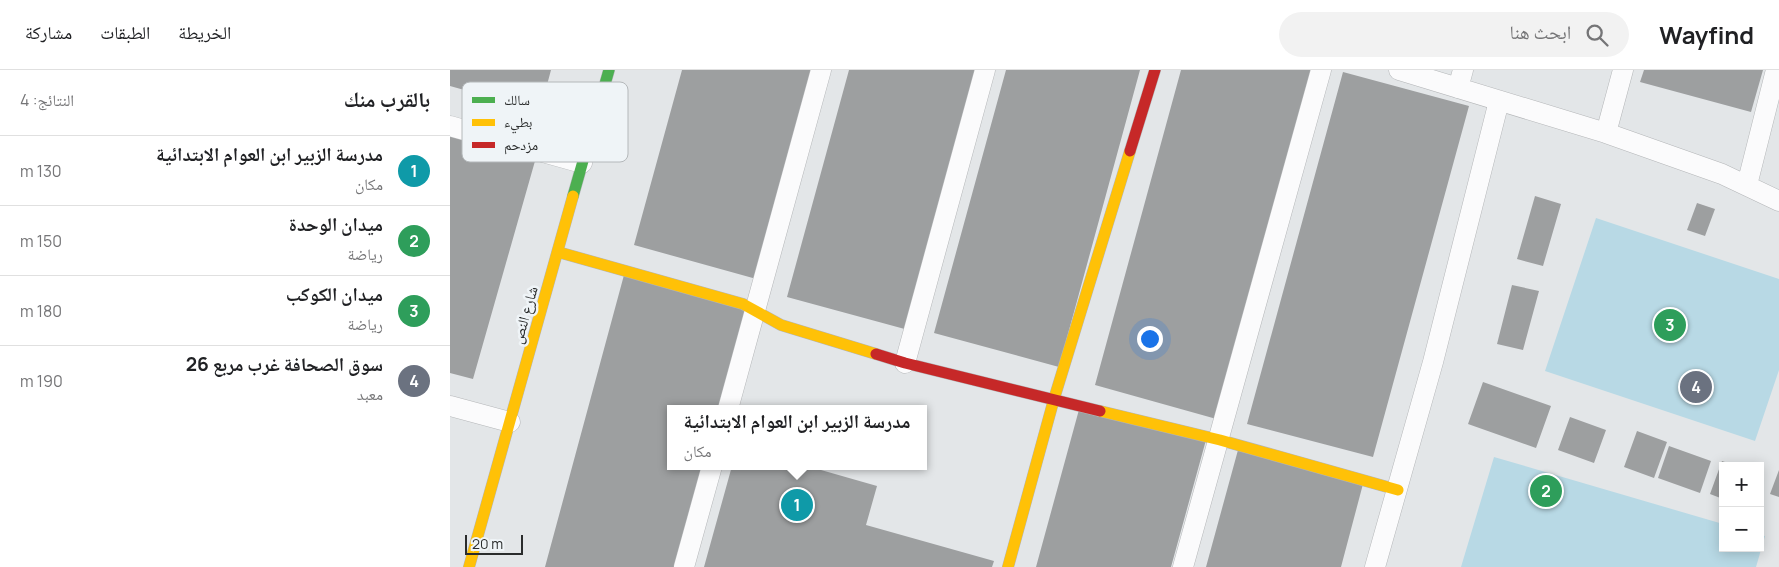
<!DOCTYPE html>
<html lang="ar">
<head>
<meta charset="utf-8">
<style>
  body { margin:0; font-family:Manrope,"Noto Naskh Arabic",sans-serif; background:#f2f2f2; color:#202124; direction:rtl }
  .controls { position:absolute; right:15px; bottom:15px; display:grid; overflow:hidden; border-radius:0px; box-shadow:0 2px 12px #0003 }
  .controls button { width:45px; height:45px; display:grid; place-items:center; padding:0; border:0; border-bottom:1px solid #e0e0e0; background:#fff; color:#202124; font:25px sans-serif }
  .scale { position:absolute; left:15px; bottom:12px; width:58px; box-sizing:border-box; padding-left:5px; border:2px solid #2a2c2c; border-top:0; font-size:14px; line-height:18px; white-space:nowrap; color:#2a2c2c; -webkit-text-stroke:4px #eff4f7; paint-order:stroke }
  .you { position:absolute; left:699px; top:268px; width:18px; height:18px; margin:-12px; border:4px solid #fff; border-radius:50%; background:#1a73e8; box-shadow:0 0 0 8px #1a73e833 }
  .badge { display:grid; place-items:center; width:32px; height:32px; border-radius:50%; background:#6b6d6e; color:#fff; font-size:16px; font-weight:700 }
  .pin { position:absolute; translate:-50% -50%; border:2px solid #fff; box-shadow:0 1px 5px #0006 }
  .popup { position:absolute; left:217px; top:335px; width:260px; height:65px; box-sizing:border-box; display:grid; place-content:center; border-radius:0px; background:#fff; filter:drop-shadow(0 1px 4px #0005); font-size:16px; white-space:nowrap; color:#757577 }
  .popup b { font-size:19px; color:#202124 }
  .popup::after { content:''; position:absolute; left:50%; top:100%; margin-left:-10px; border:10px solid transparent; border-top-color:#fff }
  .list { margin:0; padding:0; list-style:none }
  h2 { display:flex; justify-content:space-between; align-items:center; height:65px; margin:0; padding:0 20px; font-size:21px }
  h2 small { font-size:16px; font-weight:400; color:#757577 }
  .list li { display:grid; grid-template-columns:32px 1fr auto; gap:15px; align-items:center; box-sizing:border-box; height:70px; padding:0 20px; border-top:1px solid #e0e0e0 }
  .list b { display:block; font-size:19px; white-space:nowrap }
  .list p { margin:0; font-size:16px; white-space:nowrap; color:#757577 }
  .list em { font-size:16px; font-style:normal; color:#757577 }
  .icon { flex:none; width:28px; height:28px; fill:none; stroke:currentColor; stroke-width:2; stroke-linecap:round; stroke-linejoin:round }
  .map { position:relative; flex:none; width:1329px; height:497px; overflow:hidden; direction:ltr }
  header { display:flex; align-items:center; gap:30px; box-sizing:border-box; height:70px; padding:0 25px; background:#fff; border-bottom:1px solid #e0e0e0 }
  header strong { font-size:24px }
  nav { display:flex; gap:28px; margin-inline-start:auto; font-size:18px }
  .search { width:350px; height:45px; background:#f2f2f2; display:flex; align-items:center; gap:12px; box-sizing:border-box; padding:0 18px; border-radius:28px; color:#757577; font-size:19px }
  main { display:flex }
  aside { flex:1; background:#fff }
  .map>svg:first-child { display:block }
  .green { fill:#b8d9e5 }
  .building { fill:#9d9fa0 }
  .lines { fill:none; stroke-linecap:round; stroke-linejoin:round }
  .street-casing { stroke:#b4b6b8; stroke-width:21 }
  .fast-casing { stroke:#b4b6b8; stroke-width:12 }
  .slow-casing { stroke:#b4b6b8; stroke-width:12 }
  .jam-casing { stroke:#b4b6b8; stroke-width:12 }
  .street { stroke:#fbfbfc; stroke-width:20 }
  .fast { stroke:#4caf50; stroke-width:11 }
  .slow { stroke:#ffc107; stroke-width:11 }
  .jam { stroke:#c62828; stroke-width:11 }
  .labels { text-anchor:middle; stroke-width:5; stroke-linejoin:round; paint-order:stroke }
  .street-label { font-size:15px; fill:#2a2c2c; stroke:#eff4f7 }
  .key { fill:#eff4f7; stroke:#b4b8ba; stroke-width:1 }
  .key-label { font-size:14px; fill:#2a2c2c }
</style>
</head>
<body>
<header>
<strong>Wayfind</strong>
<div class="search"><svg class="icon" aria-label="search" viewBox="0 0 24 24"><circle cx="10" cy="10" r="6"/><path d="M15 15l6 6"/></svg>ابحث هنا</div>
<nav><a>الخريطة</a><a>الطبقات</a><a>مشاركة</a></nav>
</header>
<main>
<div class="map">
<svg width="1329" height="497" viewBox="0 0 1329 497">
  <rect width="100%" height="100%" fill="#e3e6e8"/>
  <!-- green -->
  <path class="green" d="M1146 148 1329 209V300L1305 371 1095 301Z
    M1044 387 1273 454V478H1310V465L1315 466 1306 497H1011Z"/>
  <!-- building -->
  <path class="building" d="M0 0H101L90 41 0 16Z
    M232 0H367L310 210 184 175Z
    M399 0H534L462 261 337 227Z
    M556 0H690L609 297 484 263Z
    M731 0H866L770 350 645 315Z
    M1194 0H1313L1301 42 1190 12Z
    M893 2 1019 36 923 387 797 354Z
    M0 60 87 84 23 309 0 303Z
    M1085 126 1111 134 1093 196 1067 189Z
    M1247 133 1265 139 1255 166 1237 160Z
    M174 205 299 239 272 339H221V396H257L229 497H95Z
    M1062 215 1089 221 1073 280 1047 274Z
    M1033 312 1101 336 1086 378 1018 354Z
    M630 336 756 370 721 497H586Z
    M1120 347 1156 360 1144 393 1108 380Z
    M1187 361 1217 372 1204 408 1174 397Z
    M1219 376 1261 391 1250 423 1208 408Z
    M788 380 913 414 891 497H756Z
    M1272 391 1284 395 1273 396V429L1260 424Z
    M282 396H357L427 416 416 455 544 491 542 497H254Z
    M1329 400V427L1320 424Z"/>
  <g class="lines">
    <!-- street casing -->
    <g class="street-casing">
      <path id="street" d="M949 0 1156 63 1272 104 1329 131
        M1008 18 1013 0
        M0 56 132 93
        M1156 63 1173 0
        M1297 115 1326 0
        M455 293 535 0
        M0 336 60 352
        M278 339 371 0
        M234 497 262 396
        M733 497 871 0
        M925 497 983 292 1049 31"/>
    </g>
    <!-- fast casing -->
    <g class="fast-casing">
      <path id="fast" d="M123 126 159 0"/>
    </g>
    <!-- slow casing -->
    <g class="slow-casing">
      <path id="slow" d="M108 182 293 234 331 255 426 284
        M650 341 770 370 948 420
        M19 497 123 126
        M558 497 604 329 680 81"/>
    </g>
    <!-- jam casing -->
    <g class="jam-casing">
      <path id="jam" d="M680 81 705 0
        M426 284 455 293 650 341"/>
    </g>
    <!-- street -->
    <use href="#street" class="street"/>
    <!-- fast -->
    <use href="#fast" class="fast"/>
    <!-- slow -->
    <use href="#slow" class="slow"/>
    <!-- jam -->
    <use href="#jam" class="jam"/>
  </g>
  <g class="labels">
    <!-- street labels -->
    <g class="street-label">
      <text transform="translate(75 245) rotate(-74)" y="5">شارع النص</text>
    </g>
  </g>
  <!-- legend -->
  <rect x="12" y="12" width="166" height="80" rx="8" class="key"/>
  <rect x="22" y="27" width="23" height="6" fill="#4caf50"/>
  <rect x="22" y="49" width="23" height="7" fill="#ffc107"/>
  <rect x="22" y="72" width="23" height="6" fill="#c62828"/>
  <g class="key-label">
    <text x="54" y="35">سالك</text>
    <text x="54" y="57">بطيء</text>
    <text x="54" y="80">مزدحم</text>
  </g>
</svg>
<div class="controls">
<button>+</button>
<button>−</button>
</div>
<div class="scale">20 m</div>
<div class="you"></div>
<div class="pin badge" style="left:347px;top:435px;background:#0f9aa8">1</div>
<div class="popup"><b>مدرسة الزبير ابن العوام الابتدائية</b>مكان</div>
<div class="pin badge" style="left:1096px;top:421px;background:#2e9e5b">2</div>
<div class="pin badge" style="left:1220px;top:255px;background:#2e9e5b">3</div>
<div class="pin badge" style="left:1246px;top:317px;background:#6b7280">4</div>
</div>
<aside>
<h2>بالقرب منك<small>النتائج: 4</small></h2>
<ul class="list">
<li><span class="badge" style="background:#0f9aa8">1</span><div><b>مدرسة الزبير ابن العوام الابتدائية</b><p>مكان</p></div><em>130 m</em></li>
<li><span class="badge" style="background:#2e9e5b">2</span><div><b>ميدان الوحدة</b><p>رياضة</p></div><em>150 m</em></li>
<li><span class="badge" style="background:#2e9e5b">3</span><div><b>ميدان الكوكب</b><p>رياضة</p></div><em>180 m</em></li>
<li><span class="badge" style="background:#6b7280">4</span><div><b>سوق الصحافة غرب مربع 26</b><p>معبد</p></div><em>190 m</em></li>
</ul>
</aside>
</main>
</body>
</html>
